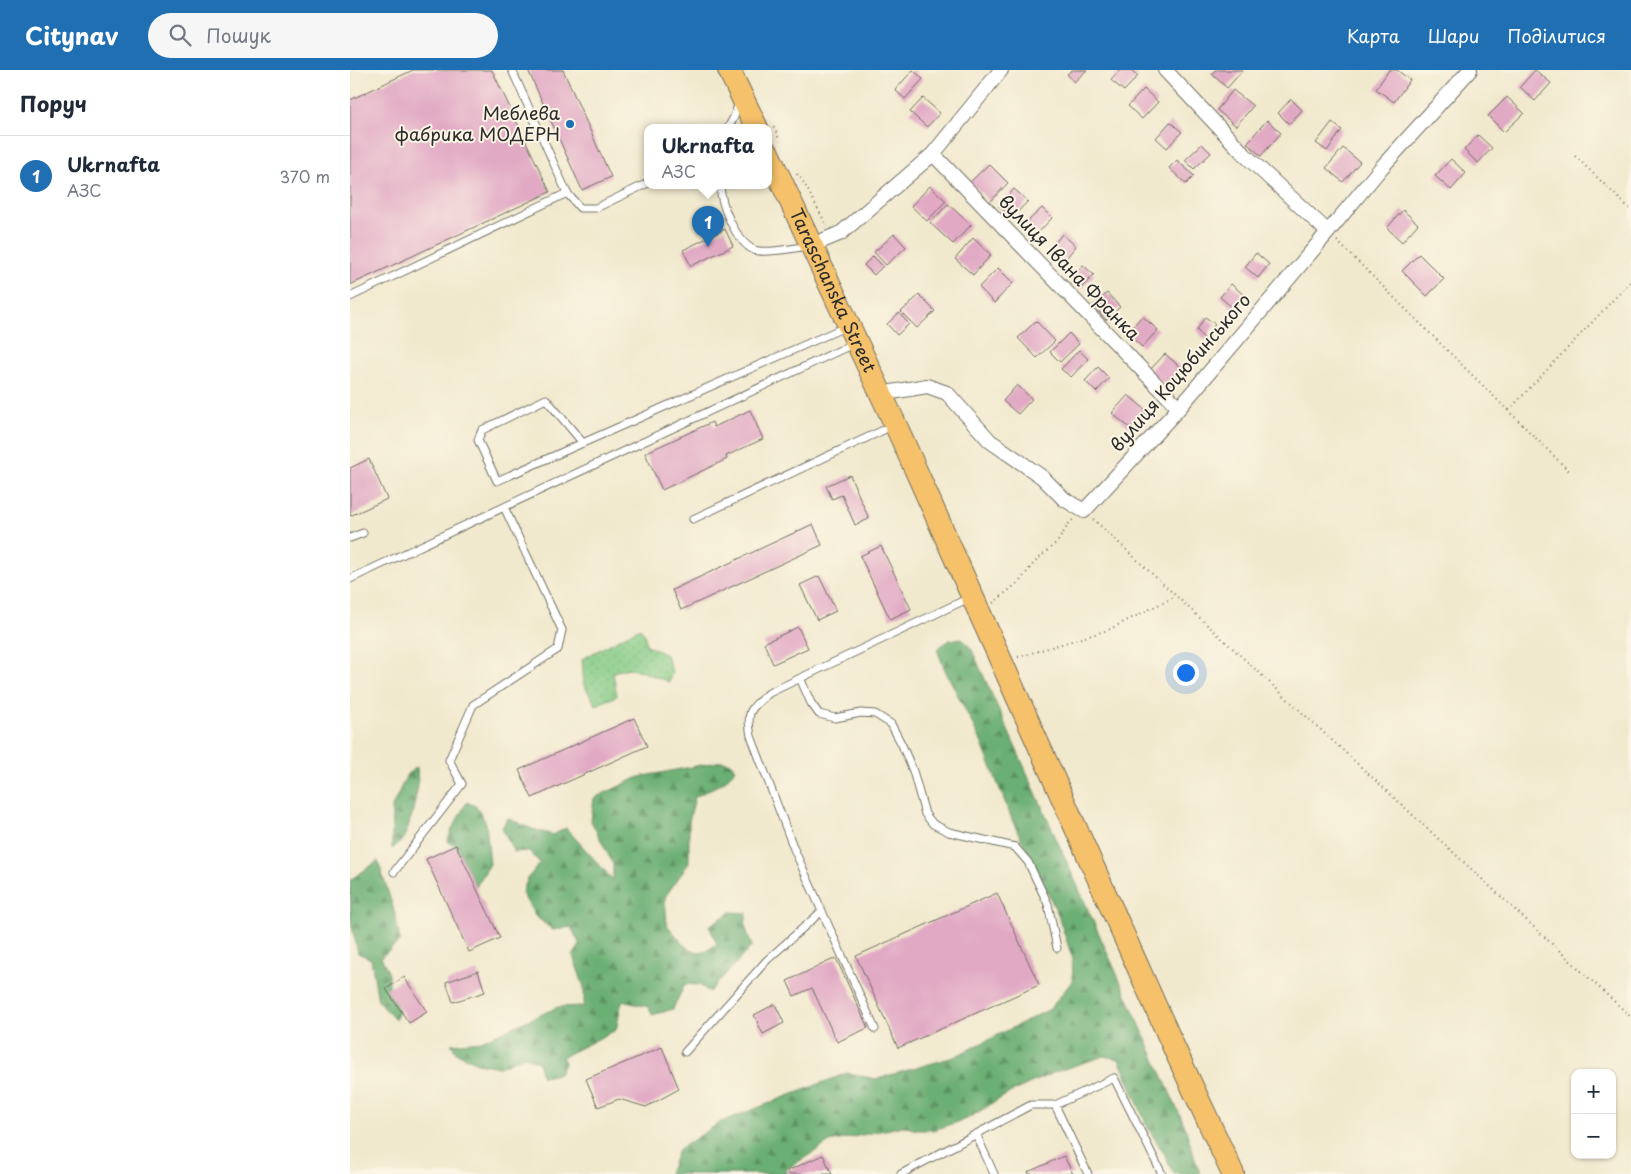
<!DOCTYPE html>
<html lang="uk">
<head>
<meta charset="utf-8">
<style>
  body { margin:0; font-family:"Playpen Sans",sans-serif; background:#f6f6f7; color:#1f2937 }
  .controls { position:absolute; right:15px; bottom:15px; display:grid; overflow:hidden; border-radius:10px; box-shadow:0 1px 4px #0004 }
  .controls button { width:45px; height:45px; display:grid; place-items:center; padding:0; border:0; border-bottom:1px solid #e0e1e3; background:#fff; color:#1f2937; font:25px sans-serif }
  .you { position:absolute; left:835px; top:602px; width:18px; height:18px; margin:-12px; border:4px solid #fff; border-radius:50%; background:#1a73e8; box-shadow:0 0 0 8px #1a73e833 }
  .badge { display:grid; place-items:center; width:32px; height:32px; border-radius:50%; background:#1f6fb2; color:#fff; font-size:16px; font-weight:700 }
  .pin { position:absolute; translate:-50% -41px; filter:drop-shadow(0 1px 2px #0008) }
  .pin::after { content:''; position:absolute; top:26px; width:18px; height:15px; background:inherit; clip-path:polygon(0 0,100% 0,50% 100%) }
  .popup { position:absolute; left:294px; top:54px; width:128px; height:65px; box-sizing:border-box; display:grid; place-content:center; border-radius:10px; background:#fff; filter:drop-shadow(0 1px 4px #0005); font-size:16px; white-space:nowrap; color:#747a83 }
  .popup b { font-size:19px; color:#1f2937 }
  .popup::after { content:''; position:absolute; left:50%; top:100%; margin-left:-10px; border:10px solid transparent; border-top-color:#fff }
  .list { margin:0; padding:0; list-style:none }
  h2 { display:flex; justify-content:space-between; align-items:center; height:65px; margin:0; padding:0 20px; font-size:21px }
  h2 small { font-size:16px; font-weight:400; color:#747a83 }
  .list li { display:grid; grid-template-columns:32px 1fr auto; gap:15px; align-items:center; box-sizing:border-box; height:80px; padding:0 20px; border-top:1px solid #e0e1e3 }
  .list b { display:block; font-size:19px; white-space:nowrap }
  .list p { margin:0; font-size:16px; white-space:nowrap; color:#747a83 }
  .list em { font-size:16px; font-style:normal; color:#747a83 }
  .icon { flex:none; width:28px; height:28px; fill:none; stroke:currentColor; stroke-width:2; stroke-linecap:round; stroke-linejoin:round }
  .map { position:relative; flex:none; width:1281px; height:1104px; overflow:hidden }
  header { display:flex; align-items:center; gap:30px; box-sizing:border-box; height:70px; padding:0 25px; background:#1f6fb2; color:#fff }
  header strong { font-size:24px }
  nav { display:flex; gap:28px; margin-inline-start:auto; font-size:18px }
  .search { width:350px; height:45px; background:#f6f6f7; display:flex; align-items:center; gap:12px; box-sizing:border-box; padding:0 18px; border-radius:28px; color:#747a83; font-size:19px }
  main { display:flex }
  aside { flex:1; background:#fff }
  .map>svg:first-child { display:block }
  .grass { fill:url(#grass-dots); stroke:#587b58 }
  .forest { fill:url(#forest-firs); stroke:#4b6d4f }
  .building { fill:#e1a9c4 }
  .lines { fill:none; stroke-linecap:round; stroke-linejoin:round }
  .lane-casing { stroke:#706e64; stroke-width:9 }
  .street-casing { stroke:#706e64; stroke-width:16 }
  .primary-casing { stroke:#706e64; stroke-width:24 }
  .path { stroke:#706e64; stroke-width:2; stroke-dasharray:1 4; stroke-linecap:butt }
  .lane { stroke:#fff; stroke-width:7 }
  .street { stroke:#fff; stroke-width:14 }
  .primary { stroke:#f5c16b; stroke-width:22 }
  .poi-dot { fill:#1f6fb2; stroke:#fcf5e5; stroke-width:2 }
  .labels { text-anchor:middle; stroke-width:4; stroke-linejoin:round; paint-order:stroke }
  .poi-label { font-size:18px; fill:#2b2b2b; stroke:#fcf5e5; text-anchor:end }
  .street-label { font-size:18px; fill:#2b2b2b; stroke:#fcf5e5 }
</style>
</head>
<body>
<header>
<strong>Citynav</strong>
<div class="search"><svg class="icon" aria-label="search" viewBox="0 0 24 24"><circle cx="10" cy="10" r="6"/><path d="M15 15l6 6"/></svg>Пошук</div>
<nav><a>Карта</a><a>Шари</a><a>Поділитися</a></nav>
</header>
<main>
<aside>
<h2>Поруч<small></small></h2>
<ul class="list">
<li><span class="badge">1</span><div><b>Ukrnafta</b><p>АЗС</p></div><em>370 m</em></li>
</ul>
</aside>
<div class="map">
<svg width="1281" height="1104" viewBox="0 0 1281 1104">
  <defs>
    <pattern id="grass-dots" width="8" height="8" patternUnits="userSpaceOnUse" patternTransform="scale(1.25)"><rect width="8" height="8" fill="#84cb86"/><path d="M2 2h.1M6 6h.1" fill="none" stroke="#72ae74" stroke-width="1.8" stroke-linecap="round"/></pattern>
    <pattern id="forest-firs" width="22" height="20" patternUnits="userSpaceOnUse" patternTransform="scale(1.25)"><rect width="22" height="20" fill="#6baf73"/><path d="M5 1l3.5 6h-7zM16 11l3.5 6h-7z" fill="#588f5f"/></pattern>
  </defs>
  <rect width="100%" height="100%" fill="#fcf5e5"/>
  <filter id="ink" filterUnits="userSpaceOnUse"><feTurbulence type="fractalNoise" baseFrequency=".02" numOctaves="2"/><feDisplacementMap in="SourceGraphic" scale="10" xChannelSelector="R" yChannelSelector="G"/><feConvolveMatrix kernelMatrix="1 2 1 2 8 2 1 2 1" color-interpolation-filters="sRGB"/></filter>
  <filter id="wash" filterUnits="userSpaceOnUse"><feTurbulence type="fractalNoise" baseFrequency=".0096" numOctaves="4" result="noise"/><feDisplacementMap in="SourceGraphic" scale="20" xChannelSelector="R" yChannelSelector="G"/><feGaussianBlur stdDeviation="1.12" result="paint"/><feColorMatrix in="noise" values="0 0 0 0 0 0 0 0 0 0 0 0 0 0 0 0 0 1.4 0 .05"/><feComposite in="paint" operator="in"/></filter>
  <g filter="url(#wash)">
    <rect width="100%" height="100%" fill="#f1e9cd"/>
    <!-- grass -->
    <path class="grass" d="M290 558 295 565 296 575 316 585 322 601 319 612 293 602 279 598 263 602 267 626 246 635 234 615 232 589Z"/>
    <!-- forest -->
    <path class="forest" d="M612 568 622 580 834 1054 850 1104H824L815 1085 798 1058 769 989 754 986 705 1002 661 1022 617 1049 584 1060H567L553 1056 480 1072 435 1100 436 1104H319L328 1080 371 1052 497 1003 526 1009 604 987 700 939 723 910 722 887 707 842 663 752 630 669 594 598 587 579 599 570Z
      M372 691 381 693 385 700 374 712 345 727 339 751V793L315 827 317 855 338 879 352 883 367 874 359 856 381 842 397 843 395 856 402 876 359 922 350 915 335 914 323 939 302 945 299 937 272 931 266 960 212 987 215 992 209 1004 192 1007 188 992 175 986 149 997 127 993 107 983 101 974 131 971 208 937 234 936V917L223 886 230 875 221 857 203 860 185 846 172 823 178 808 190 793 179 781 164 782 152 758 157 748 182 759 203 765 216 758 263 810V794L241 751 244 728 289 707Z
      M67 697 68 716 62 745 54 769 42 779V737L57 704Z
      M117 732 127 737 136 753 140 794 126 817 106 775 97 772 102 759Z
      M28 791 44 840 50 871 31 887 39 904V922L49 942 45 950 28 931 21 889 8 883 1 853 0 810Z"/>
    <g id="blocks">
      <!-- building -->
      <path class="building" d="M63 0H142L200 122 0 215V30Z
        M178 0H213L261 107 232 120Z
        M563 0 573 9 555 29 545 20Z
        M722 0H737L724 12 717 4Z
        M770 0H781L788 6 774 21 761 10Z
        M865 0H893L877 18 862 4Z
        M1039 0H1047L1060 10 1044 32 1026 19Z
        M1185 0 1201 13 1185 31 1170 17Z
        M794 19 808 32 792 49 778 36Z
        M883 20 903 36 886 56 867 40Z
        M1157 27 1174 43 1154 62 1138 46Z
        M573 28 590 43 577 57 560 42Z
        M941 29 952 40 939 54 928 43Z
        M917 50 931 63 911 86 897 73Z
        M820 52 832 62 817 78 806 68Z
        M982 52 992 60 977 81 966 73Z
        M1128 65 1142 78 1128 93 1114 80Z
        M852 74 861 83 844 99 835 90Z
        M993 78 1010 92 993 112 976 98Z
        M1101 89 1116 103 1101 120 1085 106Z
        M827 90 844 106 836 114 819 98Z
        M639 94 658 113 640 132 620 112Z
        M580 116 596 131 577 151 561 136Z
        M664 119 678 131 662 148 649 136Z
        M598 134 621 155 603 174 580 153Z
        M692 138 702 148 687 164 676 153Z
        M1053 140 1068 154 1052 172 1037 158Z
        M375 159 383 176 341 196 333 180Z
        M544 164 556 177 536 195 524 182Z
        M712 164 726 176 714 191 700 180Z
        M623 168 641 185 623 205 605 189Z
        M906 183 919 194 908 208 895 197Z
        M1069 184 1094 209 1077 226 1052 201Z
        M523 186 533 196 524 205 514 195Z
        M733 195 744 205 732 217 722 208Z
        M648 198 663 213 644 233 629 217Z
        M881 214 895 226 884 239 870 227Z
        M757 223 770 237 756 250 743 236Z
        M569 225 585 241 567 258 551 242Z
        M549 243 559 254 547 265 537 254Z
        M792 246 808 260 792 277 777 263Z
        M855 247 865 254 855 270 847 260Z
        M686 251 705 271 687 288 668 268Z
        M719 263 729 274 710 292 700 282Z
        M729 280 738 289 721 307 711 299Z
        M815 284 834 300 818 318 799 301Z
        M748 297 759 308 746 322 735 311Z
        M667 315 682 329 668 344 653 331Z
        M778 325 797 341 781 359 762 343Z
        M400 340 413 369 376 386 377 389 312 420 295 383 362 352 364 357Z
        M19 389 37 429 0 446V398Z
        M500 405 519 449 505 455 492 425 482 429 476 416Z
        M463 454 472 475 331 540 322 520Z
        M531 476 561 539 540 549 510 486Z
        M469 506 486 541 467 550 450 515Z
        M448 557 458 578 423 594 414 573Z
        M284 648 297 676 182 728 169 700Z
        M106 775 150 868 119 882 76 789Z
        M647 823 689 915 548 978 506 886Z
        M486 888 518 958 487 972 462 918 444 926 437 911Z
        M128 901 135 922 103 932 96 912Z
        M54 907 77 942 59 953 36 919Z
        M425 934 434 953 413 964 404 945Z
        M312 977 329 1019 296 1037 269 1029 248 1037 236 1009Z
        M473 1085 482 1104H438L437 1101Z
        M714 1086 723 1104H679L678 1102Z"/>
    </g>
  </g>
  <g filter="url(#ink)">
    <use href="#blocks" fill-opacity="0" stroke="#706e64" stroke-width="1"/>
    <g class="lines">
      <!-- lane casing -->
      <g class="lane-casing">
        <path id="lane" d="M162 0 217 123 230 138H246L298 113
          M378 58 384 47 389 32
          M370 116C371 134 385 171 404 180 414 184 446 178 458 176
          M0 227 217 123
          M233 373 196 329 132 360 128 370 147 411 495 257
          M343 449 542 356
          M0 468 13 463
          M0 509 503 274
          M450 608 461 633 469 644 485 648 511 643 525 644 541 654 552 675 563 701 575 744 583 754 599 762 665 777 678 792 698 834 707 878
          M44 802 112 714 99 690 123 635 208 579 212 560 154 437
          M525 959 444 779 401 666C396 640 400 639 419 623L619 528
          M335 982 417 890 472 841
          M626 1064 644 1104
          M551 1104 681 1035H705
          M738 1104 705 1035 764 1008 812 1104"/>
      </g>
      <!-- street casing -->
      <g class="street-casing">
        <path id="street" d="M815 0 895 85 978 162
          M583 84 829 338
          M460 176 491 163 583 84 651 0
          M530 324 577 316 597 323 640 371 692 407 714 429 734 441 829 338 978 162 1031 98 1120 0"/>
      </g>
      <!-- primary casing -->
      <g class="primary-casing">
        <g id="primary">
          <path d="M379 0 407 58"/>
          <path id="s1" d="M418 83 547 358 825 980 883 1104"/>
        </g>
      </g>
      <!-- path -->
      <path class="path" d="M424 57 430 71
        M1225 86 1281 140
        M447 104 454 113 477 156
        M987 171 1220 402
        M1159 340 1281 211
        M743 449 1281 947
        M643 533 670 511 684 493 708 471 720 452 724 449
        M668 587 758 560 826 526"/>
      <!-- lane -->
      <use href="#lane" class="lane"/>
      <!-- street -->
      <use href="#street" class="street"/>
      <!-- primary -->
      <use href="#primary" class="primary"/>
    </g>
  </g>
  <!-- markers -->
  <circle class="poi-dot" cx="220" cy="54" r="5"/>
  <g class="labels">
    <!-- poi labels -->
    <g class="poi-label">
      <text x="210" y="50">Меблева<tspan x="210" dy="21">фабрика МОДЕРН</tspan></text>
    </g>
    <!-- street labels -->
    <g class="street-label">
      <text transform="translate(719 198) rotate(46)" y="6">вулиця Івана Франка</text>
      <text dy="6" stroke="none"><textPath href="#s1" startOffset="152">Taraschanska Street</textPath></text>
      <text transform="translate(831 303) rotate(-49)" y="6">вулиця Коцюбинського</text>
    </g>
  </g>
</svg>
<div class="controls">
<button>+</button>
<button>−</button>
</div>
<div class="you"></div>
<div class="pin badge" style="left:358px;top:177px">1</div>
<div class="popup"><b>Ukrnafta</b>АЗС</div>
</div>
</main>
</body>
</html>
